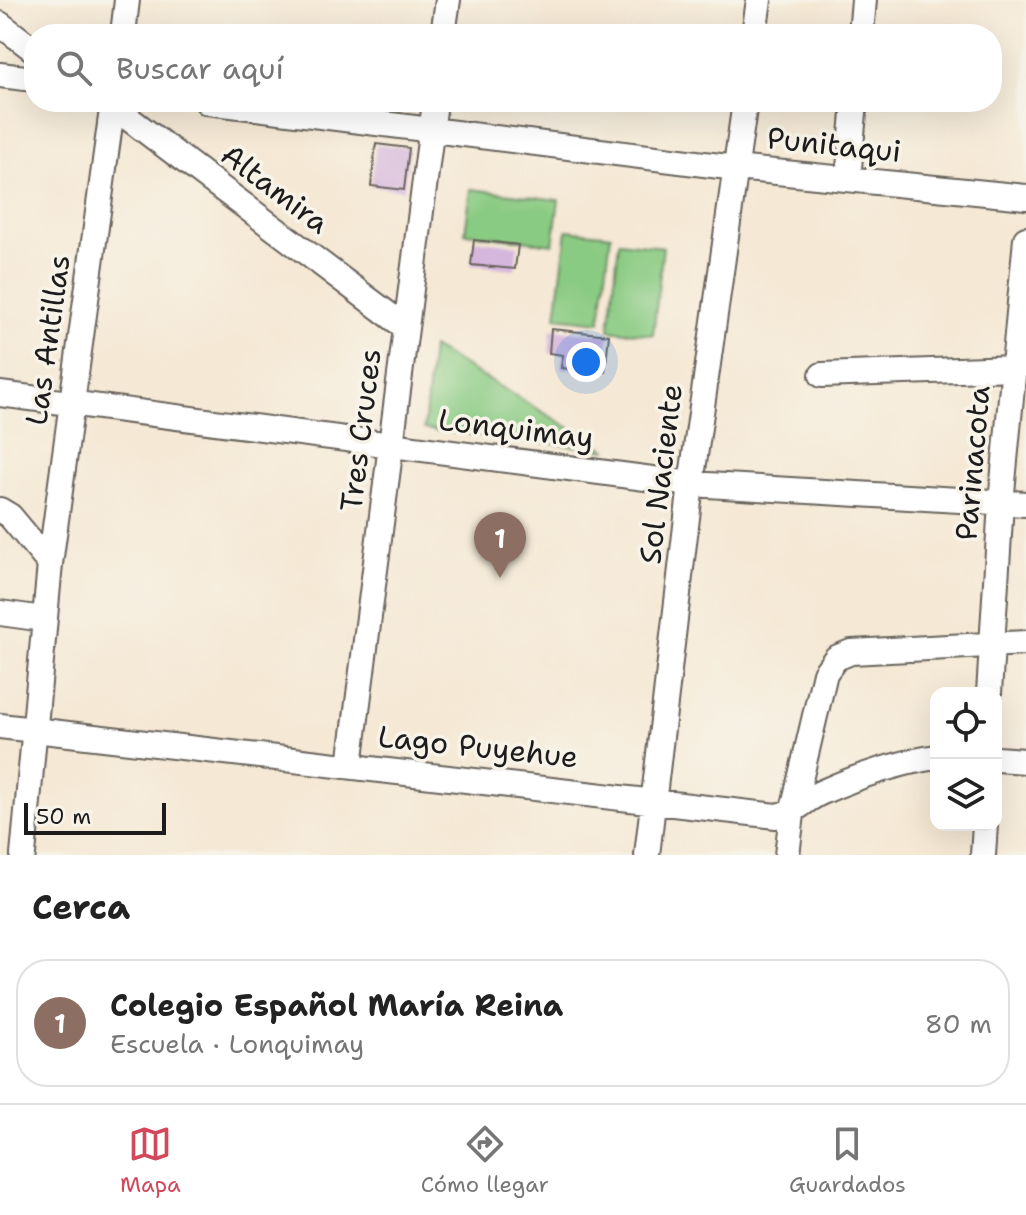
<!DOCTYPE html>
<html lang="es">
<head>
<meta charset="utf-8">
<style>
  body { margin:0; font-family:"Shantell Sans",sans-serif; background:#f2f2f2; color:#222 }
  .controls { position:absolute; right:24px; bottom:24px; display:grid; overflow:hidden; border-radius:16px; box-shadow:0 8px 32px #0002 }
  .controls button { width:72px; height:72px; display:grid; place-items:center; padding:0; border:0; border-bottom:2px solid #e0e0e0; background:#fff; color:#222; font:40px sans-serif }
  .scale { position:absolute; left:24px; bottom:20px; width:142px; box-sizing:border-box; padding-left:8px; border:4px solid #1c1c1c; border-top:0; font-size:22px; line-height:28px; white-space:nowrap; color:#1c1c1c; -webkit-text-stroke:6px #f7f3e8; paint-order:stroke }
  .you { position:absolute; left:586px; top:362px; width:28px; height:28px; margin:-20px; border:6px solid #fff; border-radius:50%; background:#1a73e8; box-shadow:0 0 0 12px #1a73e833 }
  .badge { display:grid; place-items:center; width:52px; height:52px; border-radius:50%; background:#d1495b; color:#fff; font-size:26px; font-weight:700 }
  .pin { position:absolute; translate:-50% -66px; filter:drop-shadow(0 2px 4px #0008) }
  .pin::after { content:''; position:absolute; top:42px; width:28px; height:24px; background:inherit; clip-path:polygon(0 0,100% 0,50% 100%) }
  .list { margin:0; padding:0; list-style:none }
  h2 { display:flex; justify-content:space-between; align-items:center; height:104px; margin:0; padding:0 32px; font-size:34px }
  h2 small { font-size:26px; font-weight:400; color:#767676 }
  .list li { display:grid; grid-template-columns:52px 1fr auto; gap:24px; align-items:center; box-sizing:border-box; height:128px; margin:0 16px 16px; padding:0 16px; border:2px solid #e0e0e0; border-radius:32px }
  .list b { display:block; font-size:30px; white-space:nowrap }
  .list p { margin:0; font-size:26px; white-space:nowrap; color:#767676 }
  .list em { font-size:26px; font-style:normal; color:#767676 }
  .icon { flex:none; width:44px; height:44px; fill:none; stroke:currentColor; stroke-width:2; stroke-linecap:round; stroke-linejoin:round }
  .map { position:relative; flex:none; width:1026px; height:855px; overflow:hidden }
  .search { position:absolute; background:#fff; box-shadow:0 8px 32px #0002; left:24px; right:24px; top:24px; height:88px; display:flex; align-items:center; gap:20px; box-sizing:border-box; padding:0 28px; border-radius:32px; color:#767676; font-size:30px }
  .sheet { height:248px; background:#fff }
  nav { display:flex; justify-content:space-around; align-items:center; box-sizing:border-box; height:112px; border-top:2px solid #e0e0e0; background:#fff; font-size:22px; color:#767676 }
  nav a { display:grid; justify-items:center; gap:4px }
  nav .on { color:#d1495b }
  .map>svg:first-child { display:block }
  .green { fill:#8acb83; stroke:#537450; stroke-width:2 }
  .building { fill:#d5b6dd }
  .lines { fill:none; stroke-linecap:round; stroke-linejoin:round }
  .minor-casing { stroke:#68635c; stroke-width:28 }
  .minor { stroke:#fff; stroke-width:24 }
  .labels { text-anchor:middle; stroke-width:7; stroke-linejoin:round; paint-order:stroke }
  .street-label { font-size:30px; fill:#1c1c1c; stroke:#f7f3e8 }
</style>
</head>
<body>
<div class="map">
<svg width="1026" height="855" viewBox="0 0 1026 855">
  <rect width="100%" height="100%" fill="#f7f3e8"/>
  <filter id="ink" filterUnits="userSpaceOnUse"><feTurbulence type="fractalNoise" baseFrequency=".0125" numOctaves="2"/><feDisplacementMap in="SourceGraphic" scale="16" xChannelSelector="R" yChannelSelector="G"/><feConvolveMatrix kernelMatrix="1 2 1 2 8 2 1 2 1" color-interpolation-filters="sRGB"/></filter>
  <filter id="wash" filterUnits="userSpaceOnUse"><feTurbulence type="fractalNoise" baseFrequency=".006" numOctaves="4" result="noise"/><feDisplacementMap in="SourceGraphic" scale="32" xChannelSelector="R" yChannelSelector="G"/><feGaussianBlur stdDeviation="1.8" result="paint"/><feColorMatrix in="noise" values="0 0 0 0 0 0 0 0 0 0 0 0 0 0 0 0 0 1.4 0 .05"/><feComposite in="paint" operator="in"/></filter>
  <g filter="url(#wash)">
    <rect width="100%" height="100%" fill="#f5e8d4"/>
    <!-- green -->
    <path class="green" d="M471 189 559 200 553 244 465 233Z
      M567 230 611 235 600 322 556 317Z
      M619 242 663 247 653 335 609 330Z
      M432 346V347L608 450 424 429Z"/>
    <g id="blocks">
      <!-- building -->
      <path class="building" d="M376 144 409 148 404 190 371 186Z
        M474 240 518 245 515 269 471 265Z
        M551 329 609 335 605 372 561 368 563 355 549 353Z"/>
    </g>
  </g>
  <g filter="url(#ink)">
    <use href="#blocks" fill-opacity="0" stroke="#68635c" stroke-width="2"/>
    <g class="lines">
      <!-- minor casing -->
      <g class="minor-casing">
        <path id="minor" d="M0 24 34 50
          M123 34 127 0
          M443 34 448 0
          M754 34 759 0
          M861 34 864 0
          M0 75 34 79
          M107 102 405 327
          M207 102 736 168 1026 197
          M848 179 855 102
          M822 375 1013 368
          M0 394 691 484 1026 504
          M0 510 10 516 50 564
          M0 613 44 619
          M989 693 1001 503 1026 239
          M0 726 776 816C795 813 803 801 820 793 856 777 897 763 936 757
          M996 759 1026 761
          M350 765 435 102
          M23 855 50 564 113 102
          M647 855 691 484 745 102
          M787 855 792 814 825 673 836 658 851 652 1026 643
          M983 855 985 825"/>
      </g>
      <!-- minor -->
      <use href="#minor" class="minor"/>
    </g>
  </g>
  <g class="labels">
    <!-- street labels -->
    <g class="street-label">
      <text transform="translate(834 145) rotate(6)" y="10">Punitaqui</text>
      <text transform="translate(275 189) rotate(37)" y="10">Altamira</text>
      <text transform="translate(48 340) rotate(-82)" y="10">Las Antillas</text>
      <text transform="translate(516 429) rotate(7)" y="10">Lonquimay</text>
      <text transform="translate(361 430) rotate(-83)" y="10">Tres Cruces</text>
      <text transform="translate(973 463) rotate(-85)" y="10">Parinacota</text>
      <text transform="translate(661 474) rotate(-83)" y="10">Sol Naciente</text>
      <text transform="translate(478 747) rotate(6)" y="10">Lago Puyehue</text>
    </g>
  </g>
</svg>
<div class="controls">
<button><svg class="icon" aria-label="locate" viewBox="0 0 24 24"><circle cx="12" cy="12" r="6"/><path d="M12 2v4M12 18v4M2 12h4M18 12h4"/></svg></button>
<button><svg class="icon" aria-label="layers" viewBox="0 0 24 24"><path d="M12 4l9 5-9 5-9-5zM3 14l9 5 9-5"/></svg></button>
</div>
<div class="scale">50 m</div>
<div class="you"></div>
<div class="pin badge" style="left:500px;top:578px;background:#8d6e63">1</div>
<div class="search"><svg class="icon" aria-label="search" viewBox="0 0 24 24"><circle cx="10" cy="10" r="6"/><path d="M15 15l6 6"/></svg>Buscar aquí</div>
</div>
<section class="sheet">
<h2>Cerca<small></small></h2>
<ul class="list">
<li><span class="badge" style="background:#8d6e63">1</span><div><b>Colegio Español María Reina</b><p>Escuela · Lonquimay</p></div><em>80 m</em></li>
</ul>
</section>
<nav>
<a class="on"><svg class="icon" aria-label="map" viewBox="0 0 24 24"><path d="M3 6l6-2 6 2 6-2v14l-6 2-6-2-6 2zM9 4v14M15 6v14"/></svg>Mapa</a>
<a><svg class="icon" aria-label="directions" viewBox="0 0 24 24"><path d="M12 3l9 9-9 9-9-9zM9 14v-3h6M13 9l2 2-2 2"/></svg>Cómo llegar</a>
<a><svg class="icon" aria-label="saved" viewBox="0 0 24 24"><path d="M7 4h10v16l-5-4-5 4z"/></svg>Guardados</a>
</nav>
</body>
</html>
